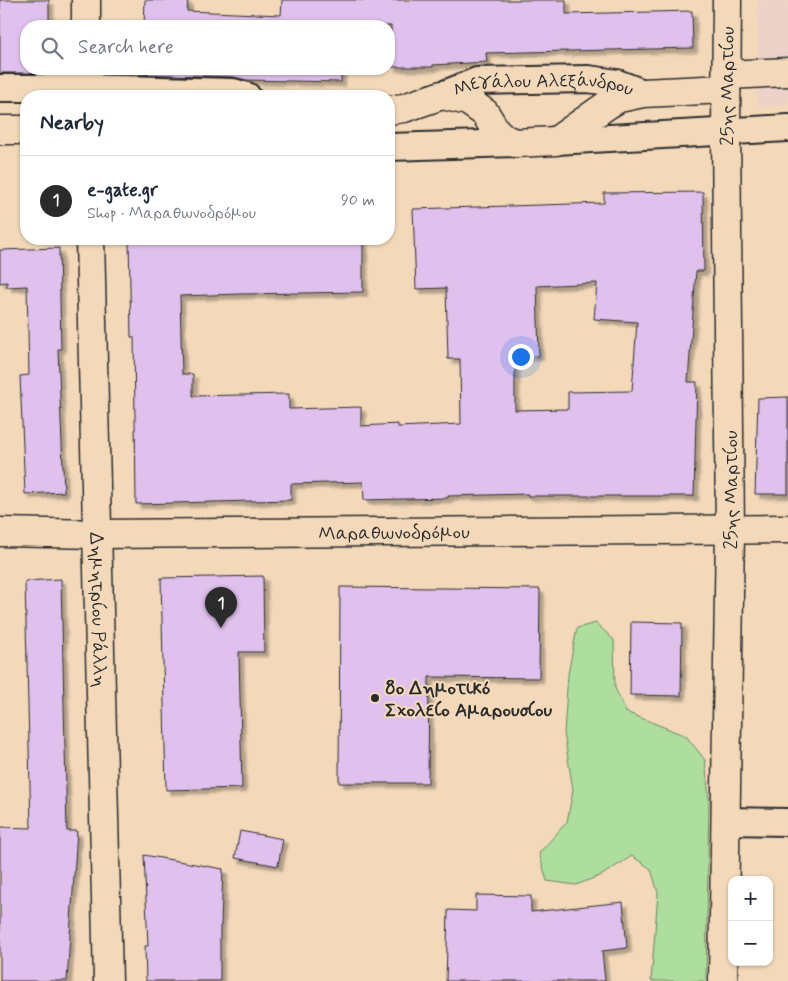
<!DOCTYPE html>
<html lang="en">
<head>
<meta charset="utf-8">
<style>
  body { margin:0; font-family:Mynerve,sans-serif; background:#f6f6f7; color:#1f2937 }
  .controls { position:absolute; right:15px; bottom:15px; display:grid; overflow:hidden; border-radius:10px; box-shadow:0 1px 4px #0004 }
  .controls button { width:45px; height:45px; display:grid; place-items:center; padding:0; border:0; border-bottom:1px solid #e0e1e3; background:#fff; color:#1f2937; font:25px sans-serif }
  .you { position:absolute; left:520px; top:356px; width:18px; height:18px; margin:-12px; border:4px solid #fff; border-radius:50%; background:#1a73e8; box-shadow:0 0 0 8px #1a73e833 }
  .badge { display:grid; place-items:center; width:32px; height:32px; border-radius:50%; background:#2b2b2b; color:#fff; font-size:16px; font-weight:700 }
  .pin { position:absolute; translate:-50% -41px; filter:drop-shadow(0 1px 2px #0008) }
  .pin::after { content:''; position:absolute; top:26px; width:18px; height:15px; background:inherit; clip-path:polygon(0 0,100% 0,50% 100%) }
  .list { margin:0; padding:0; list-style:none }
  h2 { display:flex; justify-content:space-between; align-items:center; height:65px; margin:0; padding:0 20px; font-size:21px }
  h2 small { font-size:16px; font-weight:400; color:#747a83 }
  .list li { display:grid; grid-template-columns:32px 1fr auto; gap:15px; align-items:center; box-sizing:border-box; height:90px; padding:0 20px; border-top:1px solid #e0e1e3 }
  .list b { display:block; font-size:19px; white-space:nowrap }
  .list p { margin:0; font-size:16px; white-space:nowrap; color:#747a83 }
  .list em { font-size:16px; font-style:normal; color:#747a83 }
  .icon { flex:none; width:28px; height:28px; fill:none; stroke:currentColor; stroke-width:2; stroke-linecap:round; stroke-linejoin:round }
  .map { position:relative; flex:none; width:788px; height:981px; overflow:hidden }
  .search { position:absolute; background:#fff; box-shadow:0 1px 4px #0004; left:20px; top:20px; width:375px; height:55px; display:flex; align-items:center; gap:12px; box-sizing:border-box; padding:0 18px; border-radius:20px; color:#747a83; font-size:19px }
  .panel { position:absolute; background:#fff; box-shadow:0 1px 4px #0004; left:20px; top:90px; width:375px; height:155px; border-radius:20px }
  .map>svg:first-child { display:block }
  .built { fill:#edd2c9 }
  .green { fill:#adde9e; stroke:#6c8464 }
  .building { fill:#e0c0ed; stroke:#2b2b2b; fill-rule:evenodd; filter:url(#shadow) }
  .lines { fill:none; stroke-linecap:round; stroke-linejoin:round }
  .pedestrian-casing { stroke:#2b2b2b; stroke-width:30 }
  .minor-casing { stroke:#2b2b2b; stroke-width:31 }
  .tertiary-casing { stroke:#2b2b2b; stroke-width:31 }
  .pedestrian { stroke:#f3d9ba; stroke-width:26 }
  .minor { stroke:#f3d9ba; stroke-width:28 }
  .tertiary { stroke:#f3d9ba; stroke-width:28 }
  .poi-dot { fill:#2b2b2b; stroke:#f3d9ba; stroke-width:2 }
  .labels { text-anchor:middle; stroke-width:4; stroke-linejoin:round; paint-order:stroke }
  .street-label { font-size:19px; fill:#2b2b2b; stroke:#f3d9ba }
  .poi-label { font-size:19px; font-weight:bold; fill:#2b2b2b; stroke:#f3d9ba; text-anchor:start }
</style>
</head>
<body>
<div class="map">
<svg width="788" height="981" viewBox="0 0 788 981">
  <defs>
    <filter id="shadow"><feDropShadow dx="4.5" dy="4.5" stdDeviation="1" flood-color="#0004"/></filter>
  </defs>
  <rect width="100%" height="100%" fill="#f3d9ba"/>
  <filter id="ink" filterUnits="userSpaceOnUse"><feTurbulence type="fractalNoise" baseFrequency=".02" numOctaves="2"/><feDisplacementMap in="SourceGraphic" scale="10" xChannelSelector="R" yChannelSelector="G"/><feConvolveMatrix kernelMatrix="1 2 1 2 8 2 1 2 1" color-interpolation-filters="sRGB"/></filter>
  <g filter="url(#ink)">
    <!-- built -->
    <path class="built" d="M758 0H788V105L758 107Z"/>
    <!-- green -->
    <path class="green" d="M596 623 614 640 615 688 626 712 686 736 705 760 709 798 706 981H651L658 893 651 869 632 856 602 875 576 885 547 881 539 853 567 822 573 790 564 733 568 674 577 628Z"/>
    <!-- building -->
    <path class="building" d="M0 0H49V26H26V69H47V71L29 73H0Z
      M145 0H188L187 11 281 15 282 0H566V14L692 11 693 48 486 53 487 62 433 65V67H391V26H144Z
      M141 69H341V82L247 80 233 77 140 74Z
      M703 192 704 271H696L688 382H697L694 496H528V494L448 496V498L364 500 363 482 291 484V500L136 504 134 337H131L129 239H363V292L241 294 180 296 182 374H193V396L289 394V409L361 407V426L398 424V427L461 424 460 359H448L446 288 416 289 413 209 604 203V193ZM597 283 594 319 637 322 632 391 568 392V409L515 410V357L539 356 537 286Z
      M59 248 61 349H58L64 492 25 494 20 376 29 375 27 286 7 287V282L0 283V250Z
      M788 397V494H755L758 398Z
      M263 576 264 652H239L242 788 166 790 161 578Z
      M61 579 67 831H77L67 981H0V827L31 828 25 581Z
      M340 587 540 589 539 678 429 677 428 783H339Z
      M631 622 682 623 681 696 630 695Z
      M240 831 283 839 278 866 235 858Z
      M144 855 223 869 221 926H220V981H146L145 946H148Z
      M476 895 531 896V912L623 902 627 948 602 951 605 981H446L448 910 476 911Z"/>
    <g class="lines">
      <!-- pedestrian casing -->
      <g class="pedestrian-casing">
        <g id="pedestrian">
          <path d="M0 88H87L233 92 247 96"/>
          <path id="s1" d="M442 95 477 81 588 79 617 83 643 93"/>
          <path d="M556 141 788 128"/>
          <path d="M389 147 515 143"/>
          <path d="M726 821 788 822"/>
        </g>
      </g>
      <!-- minor casing -->
      <g class="minor-casing">
        <g id="minor">
          <path d="M727 75 788 72"/>
          <path d="M389 110 404 108 442 95 468 101 485 113 496 131 505 139 515 143 556 141 607 105 619 98 643 93 726 89"/>
          <path d="M0 130H26"/>
          <path id="s2" d="M0 532 97 534 788 529"/>
          <path id="s3" d="M723 981 730 530 726 131 727 0"/>
        </g>
      </g>
      <!-- tertiary casing -->
      <g class="tertiary-casing">
        <g id="tertiary">
          <path d="M86 0V26"/>
          <path d="M87 69V96"/>
          <path id="s4" d="M90 239 108 981"/>
        </g>
      </g>
      <!-- pedestrian -->
      <use href="#pedestrian" class="pedestrian"/>
      <!-- minor -->
      <use href="#minor" class="minor"/>
      <!-- tertiary -->
      <use href="#tertiary" class="tertiary"/>
    </g>
  </g>
  <!-- markers -->
  <circle class="poi-dot" cx="375" cy="698" r="5"/>
  <g class="labels">
    <!-- street labels -->
    <g class="street-label">
      <text dy="7" stroke="none"><textPath href="#s3" startOffset="895">25ης Μαρτίου</textPath></text>
      <text dy="7" stroke="none"><textPath href="#s1" startOffset="104">Μεγάλου Αλεξάνδρου</textPath></text>
      <text transform="translate(730 490) rotate(-90)" y="7">25ης Μαρτίου</text>
      <text dy="7" stroke="none"><textPath href="#s2" startOffset="394">Μαραθωνοδρόμου</textPath></text>
      <text dy="7" stroke="none"><textPath href="#s4" startOffset="371">Δημητρίου Ράλλη</textPath></text>
    </g>
    <!-- poi labels -->
    <g class="poi-label">
      <text x="385" y="694">8ο Δημοτικό<tspan x="385" dy="22">Σχολείο Αμαρουσίου</tspan></text>
    </g>
  </g>
</svg>
<div class="controls">
<button>+</button>
<button>−</button>
</div>
<div class="you"></div>
<div class="pin badge" style="left:221px;top:628px">1</div>
<div class="search"><svg class="icon" aria-label="search" viewBox="0 0 24 24"><circle cx="10" cy="10" r="6"/><path d="M15 15l6 6"/></svg>Search here</div>
<section class="panel">
<h2>Nearby<small></small></h2>
<ul class="list">
<li><span class="badge">1</span><div><b>e-gate.gr</b><p>Shop · Μαραθωνοδρόμου</p></div><em>90 m</em></li>
</ul>
</section>
</div>
</body>
</html>
